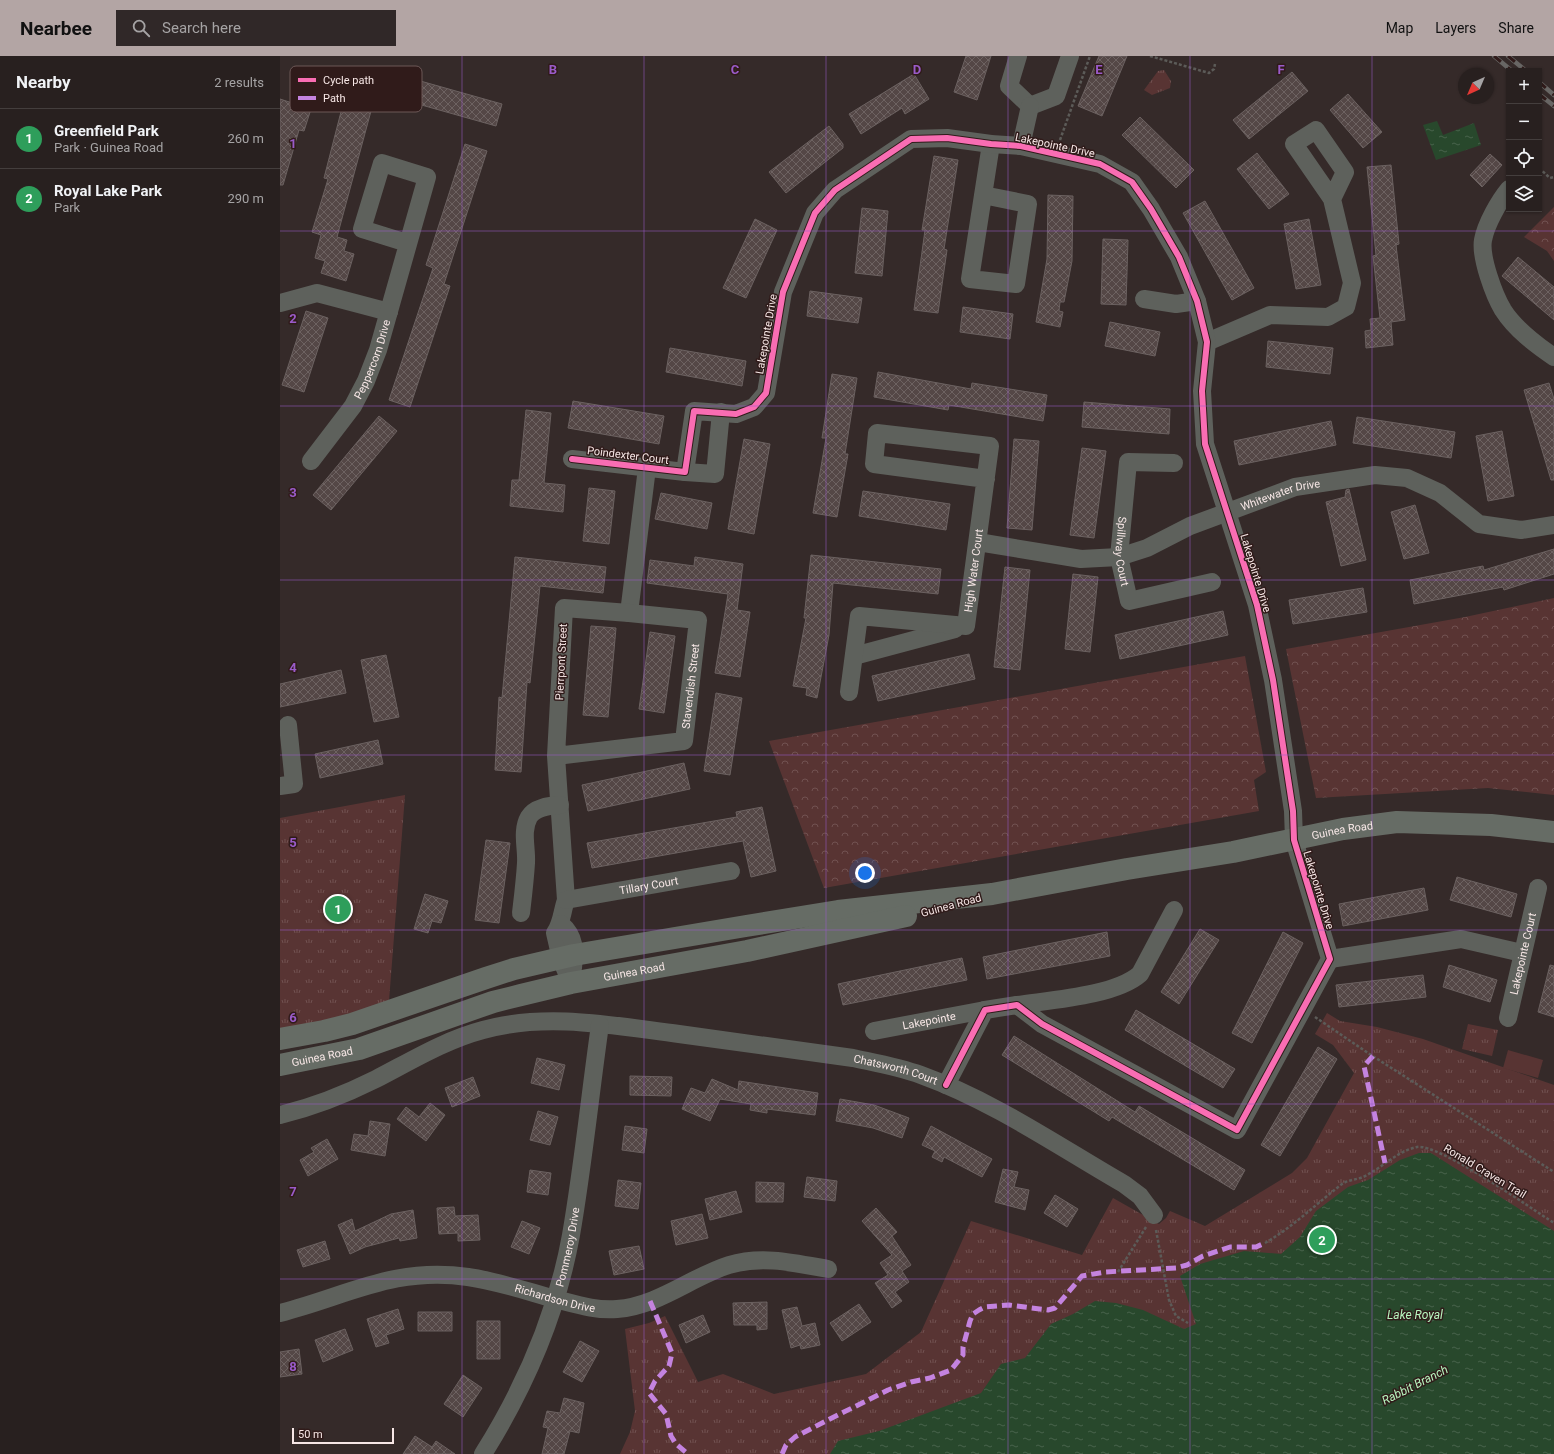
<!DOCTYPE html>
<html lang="en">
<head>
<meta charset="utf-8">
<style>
  body { margin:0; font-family:Roboto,sans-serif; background:#302828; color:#f1f3f6 }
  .controls { position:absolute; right:12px; top:12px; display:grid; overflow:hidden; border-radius:0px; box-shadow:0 1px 3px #0004 }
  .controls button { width:36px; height:36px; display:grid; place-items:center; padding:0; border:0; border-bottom:1px solid #443e3d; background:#28201f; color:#f1f3f6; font:20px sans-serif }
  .compass { position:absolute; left:1178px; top:12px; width:36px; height:36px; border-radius:50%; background:#28201f; box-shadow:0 1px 3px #0004; rotate:224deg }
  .scale { position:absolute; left:12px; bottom:10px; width:102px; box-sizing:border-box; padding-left:4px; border:2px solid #f7e7e6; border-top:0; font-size:11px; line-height:14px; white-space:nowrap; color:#f7e7e6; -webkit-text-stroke:3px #301b1a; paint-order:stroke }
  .you { position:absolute; left:585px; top:817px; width:14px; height:14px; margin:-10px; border:3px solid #fff; border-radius:50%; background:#1a73e8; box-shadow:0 0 0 6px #1a73e833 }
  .badge { display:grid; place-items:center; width:26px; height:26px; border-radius:50%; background:#b3a5a4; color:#fff; font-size:13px; font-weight:700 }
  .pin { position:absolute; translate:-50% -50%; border:2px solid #fff; box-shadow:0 1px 4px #0006 }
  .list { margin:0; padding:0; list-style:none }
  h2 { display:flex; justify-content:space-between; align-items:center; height:52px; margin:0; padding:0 16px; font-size:17px }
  h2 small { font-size:13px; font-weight:400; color:#a5a3a4 }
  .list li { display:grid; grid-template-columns:26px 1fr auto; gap:12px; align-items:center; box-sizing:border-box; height:60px; padding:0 16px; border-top:1px solid #443e3d }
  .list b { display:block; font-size:15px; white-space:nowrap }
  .list p { margin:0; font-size:13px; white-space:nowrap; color:#a5a3a4 }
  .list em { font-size:13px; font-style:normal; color:#a5a3a4 }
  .icon { flex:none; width:22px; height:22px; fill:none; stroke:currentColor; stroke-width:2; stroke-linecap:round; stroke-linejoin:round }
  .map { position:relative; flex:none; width:1274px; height:1398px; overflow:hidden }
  header { display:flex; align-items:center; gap:24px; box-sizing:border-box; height:56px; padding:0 20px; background:#b3a5a4; color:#111 }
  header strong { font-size:19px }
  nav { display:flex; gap:22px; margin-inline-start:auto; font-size:14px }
  .search { width:280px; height:36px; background:#302828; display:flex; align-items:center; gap:10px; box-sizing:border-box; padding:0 14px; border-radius:0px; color:#a5a3a4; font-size:15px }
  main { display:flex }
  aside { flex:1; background:#28201f }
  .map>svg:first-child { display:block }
  .grass { fill:url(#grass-tufts) }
  .forest { fill:url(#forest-crowns) }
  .pitch { fill:#583433 }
  .water { fill:url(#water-ripples) }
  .building { fill:url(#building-cross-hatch); stroke:#6b6160 }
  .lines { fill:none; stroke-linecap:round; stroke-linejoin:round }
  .path { stroke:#5c5b58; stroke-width:2.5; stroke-dasharray:3 2; stroke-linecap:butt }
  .minor { stroke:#5e615c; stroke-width:18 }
  .major { stroke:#666c65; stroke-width:22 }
  .rail-casing { stroke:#686664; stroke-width:4.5 }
  .rail { stroke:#301b1a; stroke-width:3; stroke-dasharray:9; stroke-linecap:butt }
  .quiet { stroke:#c483df; stroke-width:5; stroke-dasharray:10 5; stroke-linecap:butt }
  .cycleway-casing { stroke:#301b1a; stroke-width:8 }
  .cycleway { stroke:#f96db3; stroke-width:6 }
  .grid { fill:none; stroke:#9a5bc9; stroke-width:1; stroke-opacity:0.55 }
  .labels { text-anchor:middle; stroke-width:3; stroke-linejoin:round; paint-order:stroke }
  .street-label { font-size:11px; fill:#f7e7e6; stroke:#301b1a }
  .water-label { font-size:12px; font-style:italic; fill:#b8f6bf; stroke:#301b1a }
  .key { fill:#301b1a; stroke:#6c5857; stroke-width:1 }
  .key-label { font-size:11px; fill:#f7e7e6 }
  .grid-label { font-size:13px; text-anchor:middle; font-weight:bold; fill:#9a5bc9; stroke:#301b1a; stroke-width:3; stroke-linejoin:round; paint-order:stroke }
</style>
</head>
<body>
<header>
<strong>Nearbee</strong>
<div class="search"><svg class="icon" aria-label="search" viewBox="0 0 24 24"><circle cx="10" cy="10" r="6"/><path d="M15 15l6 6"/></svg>Search here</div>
<nav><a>Map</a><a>Layers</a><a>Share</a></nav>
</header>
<main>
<aside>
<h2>Nearby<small>2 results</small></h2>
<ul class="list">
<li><span class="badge" style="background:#2e9e5b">1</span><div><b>Greenfield Park</b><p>Park · Guinea Road</p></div><em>260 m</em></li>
<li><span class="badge" style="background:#2e9e5b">2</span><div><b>Royal Lake Park</b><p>Park</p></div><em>290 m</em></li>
</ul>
</aside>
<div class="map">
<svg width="1274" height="1398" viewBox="0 0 1274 1398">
  <defs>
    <pattern id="grass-tufts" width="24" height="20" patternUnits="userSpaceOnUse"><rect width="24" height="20" fill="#583433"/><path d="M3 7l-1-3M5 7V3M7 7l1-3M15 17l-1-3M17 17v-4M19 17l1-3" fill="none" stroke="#715151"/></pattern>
    <pattern id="forest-crowns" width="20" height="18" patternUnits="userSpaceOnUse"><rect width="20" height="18" fill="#583433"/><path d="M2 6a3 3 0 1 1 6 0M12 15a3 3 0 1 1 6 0" fill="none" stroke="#715151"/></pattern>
    <pattern id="water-ripples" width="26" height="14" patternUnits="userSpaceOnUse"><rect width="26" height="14" fill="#28482c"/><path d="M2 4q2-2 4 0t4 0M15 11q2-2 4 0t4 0" fill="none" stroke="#48624b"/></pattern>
    <pattern id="building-cross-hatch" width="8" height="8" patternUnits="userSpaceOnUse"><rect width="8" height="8" fill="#544746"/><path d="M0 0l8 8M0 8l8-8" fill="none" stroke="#6d6261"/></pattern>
  </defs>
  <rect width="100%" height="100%" fill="#352a29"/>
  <!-- grass -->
  <path class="grass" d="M884 14 891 25 890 32 872 39 864 34 878 15Z
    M125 739 109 945 64 961 0 976V762Z
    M1047 957 1060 965 1097 971 1143 983 1274 1029V1398H340L350 1376 355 1355 345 1273 369 1267 385 1260 418 1326 443 1318 494 1338 586 1318 641 1276 691 1165 802 1199 833 1142 879 1168 886 1162 890 1155 925 1170 1012 1117 1027 1102 1074 1017 1053 989 1035 978Z
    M1188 968 1218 974 1212 1000 1182 993Z"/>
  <!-- forest -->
  <path class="forest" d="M1274 151V205L1267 195 1244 181Z
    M1274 542V739L1208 732 1036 742 1006 593 1185 561Z
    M965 600 986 716 974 724 979 755 544 832 489 685Z"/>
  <!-- pitch -->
  <path class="pitch" d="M1228 994 1263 1004 1258 1022 1223 1012Z"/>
  <!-- water -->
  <path class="water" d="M1157 65 1163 79 1194 67 1201 89 1156 104 1143 69Z
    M1139 1097H1151L1274 1175V1398H550L558 1385 599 1375 701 1337 721 1308 745 1302 771 1268 793 1258 815 1245 836 1247 863 1254 904 1273 916 1268 900 1220 920 1208 964 1195 1001 1198 1020 1181 1036 1155 1068 1131 1088 1124 1120 1104Z"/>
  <!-- building -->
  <path class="building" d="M686 0H711L697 44 674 36Z
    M819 0H847L822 60 798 50Z
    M1012 16 1028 35 969 83 953 64Z
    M112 17 222 48 216 70 106 39Z
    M634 18 649 43 625 58 622 52 581 78 569 58Z
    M1068 38 1102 76 1083 92 1050 54Z
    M0 43 31 53 24 75 19 74 3 129H0Z
    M63 48 91 55 57 181 67 184 64 195 74 198 66 225 41 217 45 205 35 202 41 179 32 176 48 123 44 122Z
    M860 61 914 114 896 132 842 79Z
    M549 70 563 88V92L506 137 489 116Z
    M185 88 207 95 164 228 170 230 130 351 109 344 153 212 146 209Z
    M977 97 1009 138 989 153 957 113Z
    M1210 98 1222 109 1202 131 1190 119Z
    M654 100 678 104 664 193 667 194 658 257 634 254 645 174H642Z
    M1111 109 1119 188 1116 189 1125 264 1111 266 1113 289 1086 292 1085 275 1091 274 1090 263 1100 262 1093 200 1096 199 1087 111Z
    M768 139 793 140 792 205 784 246H780L779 255 783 256 780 271 756 266 767 203Z
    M925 145 974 232 952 244 903 157Z
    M582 152 608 155 602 220 575 217Z
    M475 163 497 174 466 242 443 232Z
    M1029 163 1041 229 1016 233 1004 168Z
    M823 183 848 184 846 249 821 248Z
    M1238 201 1274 231V264L1222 220Z
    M530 235 582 242 578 267 527 260Z
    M683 251 733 258 730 283 680 276Z
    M26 255 48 262 24 336 2 329Z
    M830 266 880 276 875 300 825 290Z
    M988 285 1053 292 1050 318 986 311Z
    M390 292 466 305 462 330 386 316Z
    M598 316 691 333 692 327 767 339 763 365 669 349 668 354 594 341Z
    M552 318 577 322 565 398H568L557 461 533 457 546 382H542Z
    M1269 327 1274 343V424H1271L1244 334Z
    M293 345 384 360 379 388 288 372Z
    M804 346 890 353 889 378 802 371Z
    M246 354 271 357 264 427 285 429 283 456 230 450 232 424H239Z
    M99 360 117 375 51 454 33 439Z
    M1077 361 1175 376 1171 402 1073 387Z
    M1051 365 1056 389 959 409 954 385Z
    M1222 375 1234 440 1208 445 1196 380Z
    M464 383 490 388 474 478 448 473Z
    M734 383 759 385 752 474 727 472Z
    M802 392 826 395 814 482 790 479Z
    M309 432 335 435 329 488 303 485Z
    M1069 433 1086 504 1061 510 1046 446 1065 441 1066 434Z
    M583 435 670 448 666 474 579 460Z
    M381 437 432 447 427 473 375 463Z
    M1135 449 1149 497 1124 503 1111 456Z
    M1274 493V518L1224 534 1223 531 1134 548 1130 524 1203 510 1204 514Z
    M531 499 661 513 658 538 553 527 549 579 537 642 526 639 527 632 513 630 526 562H524Z
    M235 501 326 511 323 537 260 530 250 627 247 626 241 716 215 714 219 641 222 642Z
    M415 501 463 508 457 554 470 556 460 621 435 617 448 538 367 527 370 504 414 510Z
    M725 511 750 514 740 614 714 611Z
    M793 518 818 521 810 596 785 593Z
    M1083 532 1087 556 1013 568 1009 544Z
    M943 555 948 579 840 603 835 579Z
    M311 570 336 572 328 661 303 659Z
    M370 576 395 580 384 657 359 653Z
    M689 598 695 623 598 645 592 620Z
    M106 599 119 661 94 666 81 604Z
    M61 614 66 637 0 651V628Z
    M436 637 462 642 450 719 424 715Z
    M98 684 103 708 40 722 35 698Z
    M404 707 410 733 308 755 302 729Z
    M482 751 496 815 471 821 463 785 312 812 307 787 457 761 456 756Z
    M206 784 230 787 219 867 195 864Z
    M1177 821 1237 838 1231 861 1170 844Z
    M1144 832 1148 854 1063 870 1059 848Z
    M145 838 168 845 161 867 152 865 148 877 134 873Z
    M920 873 939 884 899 948 881 936Z
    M827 876 830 900 707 923 703 901Z
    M1003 876 1023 887 972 987 952 977Z
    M682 902 687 924 563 949 558 928Z
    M1169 909 1217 924 1210 946 1163 931Z
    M1270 909 1274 910V961L1258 956Z
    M1143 919 1146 941 1059 951 1056 929Z
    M856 954 955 1013 943 1032 845 974Z
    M734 980 855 1056 859 1050 965 1114 954 1134 832 1061 829 1065 722 999Z
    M1038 991 1057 1003 1000 1100 981 1089Z
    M257 1002 285 1009 279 1034 251 1027Z
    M350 1020 392 1021 391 1040 350 1039Z
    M193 1021 200 1040 172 1051 165 1032Z
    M432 1023 458 1034 459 1025 538 1037 535 1059 487 1053V1057L470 1054 471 1048 440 1043 430 1065 402 1053 411 1032 425 1037Z
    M560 1043 594 1049 629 1062 622 1082 593 1072 556 1065Z
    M150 1047 165 1059 146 1085 117 1063 126 1051 139 1061Z
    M258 1055 278 1061 270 1089 250 1084Z
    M90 1065 110 1068 105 1100 71 1094 74 1078 88 1080Z
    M345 1070 367 1073 364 1097 342 1094Z
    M651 1070 712 1103 702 1121 664 1101 662 1106 652 1101 655 1095 642 1089Z
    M47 1083 58 1103 28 1120 20 1104 34 1096 31 1092Z
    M723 1113 738 1116 734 1131 749 1134 745 1154 715 1146Z
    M250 1114 271 1117 268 1139 247 1136Z
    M527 1121 557 1125 555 1145 524 1141Z
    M338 1124 361 1127 358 1153 335 1150Z
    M476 1126 504 1127 503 1146H476Z
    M456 1135 462 1156 430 1164 425 1143Z
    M775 1139 798 1153 787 1171 764 1157Z
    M174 1151 175 1160 198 1159 200 1184 178 1185V1177L159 1178 157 1152Z
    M596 1152 617 1176 612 1180 631 1209 622 1215 629 1226 615 1236 622 1245 612 1252 595 1227 608 1219 600 1207 612 1199 582 1165Z
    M133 1154 137 1182 120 1185 119 1182 85 1191 70 1198 58 1169 72 1163 75 1175 111 1158Z
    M422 1158 428 1182 396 1189 391 1165Z
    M242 1165 260 1172 249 1198 231 1191Z
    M45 1185 50 1203 23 1211 17 1194Z
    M359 1190 364 1213 334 1219 329 1195Z
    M487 1246V1273L477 1274V1269H454L453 1247Z
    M579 1248 591 1266 562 1285 550 1267Z
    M517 1251 522 1270 535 1267 540 1289 521 1293 520 1289 511 1292 502 1254Z
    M118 1253 124 1273 106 1279 109 1287 96 1291 87 1263Z
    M138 1256H172V1275H138Z
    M423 1259 430 1276 406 1287 399 1269Z
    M197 1265H220V1303H197Z
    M65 1273 73 1294 43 1306 35 1284Z
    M300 1285 319 1295 302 1326 283 1316Z
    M19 1293 22 1318 0 1321V1296Z
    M183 1319 202 1332 183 1361 164 1348Z
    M284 1342 304 1347 299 1377 290 1375 284 1398H262L268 1372 263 1371 267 1355 280 1357Z
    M135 1380 152 1391 156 1385 175 1398H123Z"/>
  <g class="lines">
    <!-- path -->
    <path class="path" d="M870 0 929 17 934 13 935 8
      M780 84 810 0
      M1259 112 1270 122 1274 121
      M1035 961 1088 997 1274 1116
      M876 1174 889 1244 896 1260 908 1267
      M985 1187C1013 1171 1036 1148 1062 1128 1069 1123 1079 1124 1087 1119 1104 1110 1118 1095 1137 1091 1158 1087 1252 1153 1274 1167
      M838 1216 866 1171"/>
    <!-- minor -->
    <g class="minor">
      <path d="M738 0 729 30 750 50"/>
      <path d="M750 50 776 40 790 0"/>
      <path d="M741 90 750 50"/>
      <path d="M1229 133C1219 145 1206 168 1203 184 1200 201 1214 239 1223 254 1235 273 1255 288 1274 301"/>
      <path d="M703 139 748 148 736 228 690 223 711 88"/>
      <path d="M864 243 896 248 917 245"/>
      <path d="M0 247 37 237 109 256"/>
      <path d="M927 286 990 259 1048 261 1066 251 1072 227 1052 143 1014 88 1036 74 1065 116 1052 143"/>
      <path d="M292 403 405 416 414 355 456 358 474 351 486 337 503 236 535 157 555 134 631 83 667 82 711 88 741 90 820 108 852 126 871 153 899 201 917 245 927 286 922 335 925 388 977 549 993 624 1013 755 1014 784 1050 903 957 1074 762 968 737 949 705 954 666 1029"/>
      <path id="s1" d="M31 405 73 350 86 325 98 294 147 121 102 107 82 173 127 187"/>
      <path id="s2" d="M894 407 848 406 839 501 849 545 932 526"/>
      <path d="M405 416 435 418 441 356"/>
      <path id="s3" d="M698 486 801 503 839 501 867 492 910 470 1015 431 1095 419 1127 422 1160 437 1199 468 1241 474 1274 469"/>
      <path d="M349 557 367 412"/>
      <path d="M574 600 675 573"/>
      <path id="s4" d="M569 636 579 560 686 570 710 390 597 377 594 408 706 423"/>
      <path id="s5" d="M276 700 404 685 418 564 349 557 284 552 276 700 286 844C282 855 282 867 275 877L281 903 291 927"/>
      <path d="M0 730 14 728 8 669"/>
      <path id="s6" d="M286 844 451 815"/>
      <path d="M241 857C243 840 245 824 246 807 247 792 241 775 249 761 255 751 269 750 280 749"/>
      <path d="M281 868C295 880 295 894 293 912"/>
      <path d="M1050 903 1181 883 1242 897"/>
      <path d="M737 949C770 944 835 940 860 918L894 854"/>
      <path id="s7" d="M1228 962 1258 832"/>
      <path id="s8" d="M594 975 705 954"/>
      <path id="s9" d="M0 1059C33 1051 66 1038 96 1023 131 1005 165 984 203 974 267 956 335 970 399 978 457 986 515 994 573 1002 596 1007 619 1011 641 1019 713 1045 778 1090 844 1128L860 1140 874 1159"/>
      <path id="s10" d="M0 1257C67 1240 115 1210 188 1221 217 1225 246 1235 275 1243 295 1248 316 1255 337 1253 378 1250 411 1221 449 1209 482 1199 515 1207 548 1213"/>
      <path id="s11" d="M203 1398C245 1331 277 1257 291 1179 303 1110 310 1039 320 969"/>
    </g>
    <!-- major -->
    <g class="major">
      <path id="s12" d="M0 983 44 975 72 968 206 922 234 913 294 899 466 870 558 855 712 838 847 813 953 796 1063 773 1117 766 1211 769 1274 776"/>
      <path id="s13" d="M0 1009 79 993 213 946 241 939 291 927 467 895 626 860"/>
    </g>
    <!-- rail casing -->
    <g class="rail-casing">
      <path id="rail" d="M1214 0 1232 15
        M1228 0 1246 15
        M1259 26 1274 39
        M1259 38 1274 50"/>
    </g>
    <!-- rail -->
    <use href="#rail" class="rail"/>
    <!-- quiet -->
    <path class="quiet" d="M1093 1000 1084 1010 1105 1107
      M370 1245 392 1297 389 1310 375 1325 369 1337 386 1358 391 1380 396 1388 408 1398
      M502 1398 506 1389 515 1381 544 1366 608 1334 631 1326 650 1322 671 1314 683 1299V1291L690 1265 693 1258 699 1254 705 1251 729 1249 768 1254 775 1252 802 1220 825 1216 896 1212 907 1209 923 1200 950 1191H976L985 1187"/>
    <!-- cycleway casing -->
    <g class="cycleway-casing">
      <path id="cycleway" d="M292 403 405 416 414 355 456 358 474 351 486 337 503 236 535 157 555 134 631 83 667 82 711 88 741 90 820 108 852 126 871 153 899 201 917 245 927 286 922 335 925 388 977 549 993 624 1013 755 1014 784 1050 903 957 1074 762 968 737 949 705 954 666 1029"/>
    </g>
    <!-- cycleway -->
    <use href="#cycleway" class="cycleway"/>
  </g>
  <!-- grid -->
  <path class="grid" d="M182 0V1398M364 0V1398M546 0V1398M728 0V1398M910 0V1398M1092 0V1398M0 175H1274M0 350H1274M0 524H1274M0 699H1274M0 874H1274M0 1048H1274M0 1223H1274"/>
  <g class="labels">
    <!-- street labels -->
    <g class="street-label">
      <text transform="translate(775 89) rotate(12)" y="4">Lakepointe Drive</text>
      <text transform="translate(486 278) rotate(-80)" y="4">Lakepointe Drive</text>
      <text dy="4" stroke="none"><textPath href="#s1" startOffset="120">Peppercorn Drive</textPath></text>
      <text transform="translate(348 399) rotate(7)" y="4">Poindexter Court</text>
      <text dy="4" stroke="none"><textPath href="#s3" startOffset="316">Whitewater Drive</textPath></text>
      <text dy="4" stroke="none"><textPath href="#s2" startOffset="136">Spillway Court</textPath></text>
      <text dy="4" stroke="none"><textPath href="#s4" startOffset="240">High Water Court</textPath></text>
      <text transform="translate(976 517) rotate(73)" y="4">Lakepointe Drive</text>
      <text transform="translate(281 606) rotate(-87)" y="4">Pierrpont Street</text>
      <text dy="4" stroke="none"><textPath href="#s5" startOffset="184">Stavendish Street</textPath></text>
      <text dy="4" stroke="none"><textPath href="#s12" startOffset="1085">Guinea Road</textPath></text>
      <text dy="4" stroke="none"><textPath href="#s6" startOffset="84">Tillary Court</textPath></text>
      <text transform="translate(1039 834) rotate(73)" y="4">Lakepointe Drive</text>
      <text transform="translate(671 849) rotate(-15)" y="4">Guinea Road</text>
      <text dy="4" stroke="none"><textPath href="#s7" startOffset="66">Lakepointe Court</textPath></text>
      <text dy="4" stroke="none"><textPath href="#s13" startOffset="367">Guinea Road</textPath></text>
      <text dy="4" stroke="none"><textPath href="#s8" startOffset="56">Lakepointe</textPath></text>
      <text dy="4" stroke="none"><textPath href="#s13" startOffset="43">Guinea Road</textPath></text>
      <text dy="4" stroke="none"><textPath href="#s9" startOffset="638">Chatsworth Court</textPath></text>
      <text transform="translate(1205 1115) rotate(31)" y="4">Ronald Craven Trail</text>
      <text dy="4" stroke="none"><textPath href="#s11" startOffset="225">Pommeroy Drive</textPath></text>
      <text dy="4" stroke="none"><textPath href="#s10" startOffset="283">Richardson Drive</textPath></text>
    </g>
    <!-- water labels -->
    <g class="water-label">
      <text x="1135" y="1263">Lake Royal</text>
      <text transform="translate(1135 1329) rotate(-27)" y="4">Rabbit Branch</text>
    </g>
  </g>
  <!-- legend -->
  <rect x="10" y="10" width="132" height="46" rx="6" class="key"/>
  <rect x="18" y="22" width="18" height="4" fill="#f96db3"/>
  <rect x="18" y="40" width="18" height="4" fill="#c483df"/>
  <g class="key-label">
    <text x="43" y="28">Cycle path</text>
    <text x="43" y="46">Path</text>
  </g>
  <g class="grid-label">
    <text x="273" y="18">B</text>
    <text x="455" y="18">C</text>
    <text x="637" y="18">D</text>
    <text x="819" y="18">E</text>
    <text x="1001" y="18">F</text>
    <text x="13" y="92">1</text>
    <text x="13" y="267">2</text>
    <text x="13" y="441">3</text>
    <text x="13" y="616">4</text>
    <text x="13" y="791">5</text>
    <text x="13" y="966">6</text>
    <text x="13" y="1140">7</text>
    <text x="13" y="1315">8</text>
  </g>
</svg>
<div class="controls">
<button>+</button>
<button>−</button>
<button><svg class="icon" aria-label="locate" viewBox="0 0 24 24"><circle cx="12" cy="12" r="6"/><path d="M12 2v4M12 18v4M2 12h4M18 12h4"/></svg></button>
<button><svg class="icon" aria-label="layers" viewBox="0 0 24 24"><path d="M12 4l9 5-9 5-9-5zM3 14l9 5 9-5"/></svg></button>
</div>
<svg class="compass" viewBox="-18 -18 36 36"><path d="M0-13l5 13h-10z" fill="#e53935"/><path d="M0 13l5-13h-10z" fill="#a5a3a4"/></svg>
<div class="scale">50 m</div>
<div class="you"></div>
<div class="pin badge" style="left:58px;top:853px;background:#2e9e5b">1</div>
<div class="pin badge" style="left:1042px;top:1184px;background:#2e9e5b">2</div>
</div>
</main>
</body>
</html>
